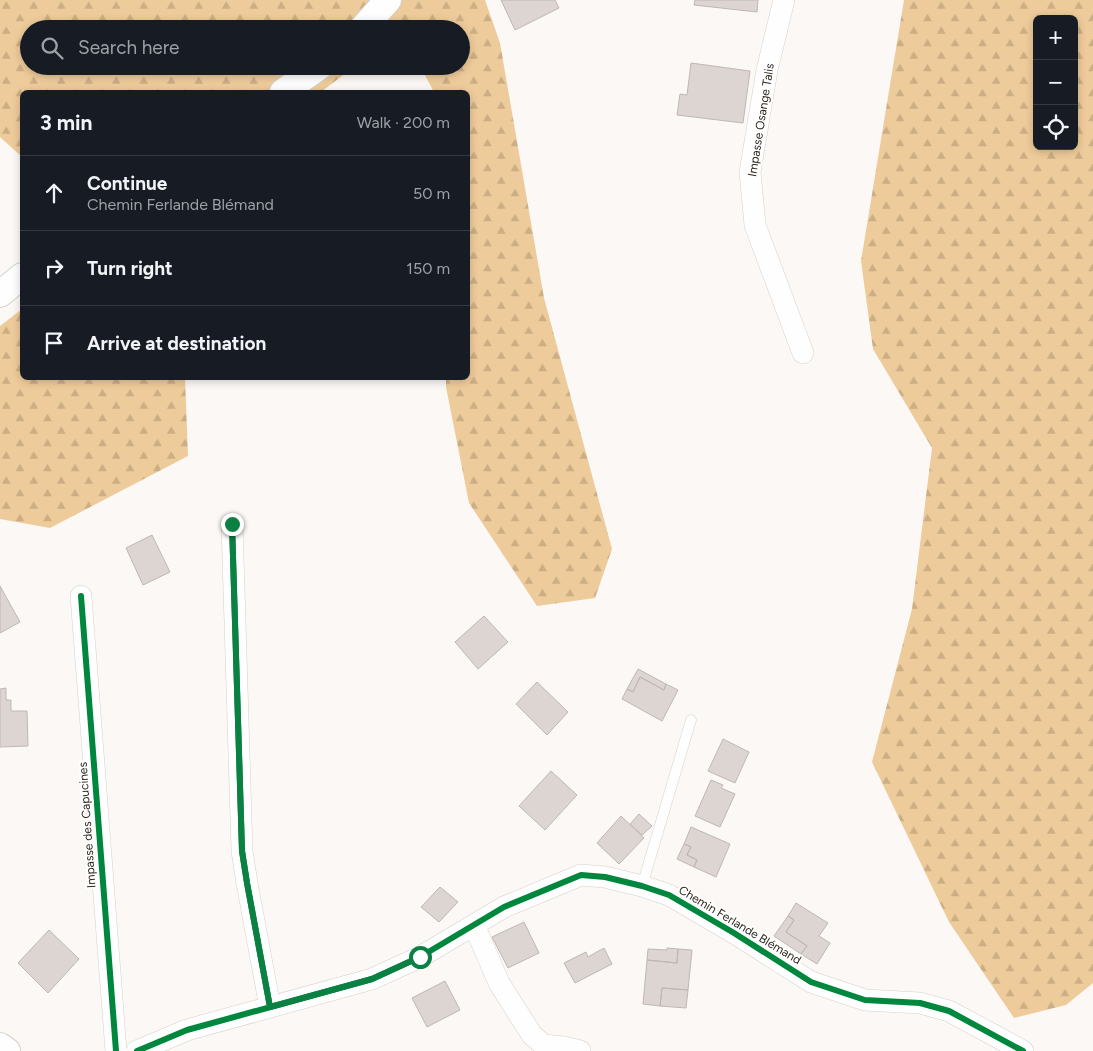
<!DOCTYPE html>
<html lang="en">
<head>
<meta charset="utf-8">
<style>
  body { margin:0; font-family:Figtree,sans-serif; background:#242831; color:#f1f3f6 }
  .controls { position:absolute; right:15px; top:15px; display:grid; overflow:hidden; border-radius:8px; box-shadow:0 2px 8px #0003 }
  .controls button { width:45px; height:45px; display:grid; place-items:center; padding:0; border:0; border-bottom:1px solid #363941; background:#171b24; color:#f1f3f6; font:25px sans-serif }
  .stop { position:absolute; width:15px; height:15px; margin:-11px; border:4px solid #0b8043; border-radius:50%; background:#fff }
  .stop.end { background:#0b8043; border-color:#fff; box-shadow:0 1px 5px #0008 }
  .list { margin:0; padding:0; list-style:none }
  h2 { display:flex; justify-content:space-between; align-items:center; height:65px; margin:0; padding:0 20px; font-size:21px }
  h2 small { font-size:16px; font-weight:400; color:#9ea1a6 }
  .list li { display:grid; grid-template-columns:32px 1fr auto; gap:15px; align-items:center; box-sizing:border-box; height:75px; padding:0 20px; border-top:1px solid #363941 }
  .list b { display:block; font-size:19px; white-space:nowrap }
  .list p { margin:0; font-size:16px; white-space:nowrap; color:#9ea1a6 }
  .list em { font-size:16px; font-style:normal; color:#9ea1a6 }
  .icon { flex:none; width:28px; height:28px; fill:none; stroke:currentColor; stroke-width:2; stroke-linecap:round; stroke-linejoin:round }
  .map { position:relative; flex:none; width:1093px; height:1051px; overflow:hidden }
  .search { position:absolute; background:#171b24; box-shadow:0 2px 8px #0003; left:20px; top:20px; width:450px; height:55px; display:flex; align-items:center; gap:12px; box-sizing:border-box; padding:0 18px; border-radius:28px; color:#9ea1a6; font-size:19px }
  .panel { position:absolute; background:#171b24; box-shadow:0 2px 8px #0003; left:20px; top:90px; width:450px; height:290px; border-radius:8px }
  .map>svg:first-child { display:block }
  .forest { fill:url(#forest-firs); fill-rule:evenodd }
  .building { fill:#ddd5d2; stroke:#beb7b4 }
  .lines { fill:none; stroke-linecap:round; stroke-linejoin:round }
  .service-casing { stroke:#d6d1cb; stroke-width:11 }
  .minor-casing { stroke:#d6d1cb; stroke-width:22 }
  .tertiary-casing { stroke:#d6d1cb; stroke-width:28 }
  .service { stroke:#fefefe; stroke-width:10 }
  .minor { stroke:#fefefe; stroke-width:21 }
  .tertiary { stroke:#fefefe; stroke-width:26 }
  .cycleway-casing { stroke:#fff; stroke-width:9 }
  .cycleway { stroke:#00873e; stroke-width:6 }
  .route { stroke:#0b8043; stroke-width:6 }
  .labels { text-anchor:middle; stroke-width:4; stroke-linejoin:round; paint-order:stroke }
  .street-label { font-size:12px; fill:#2d261c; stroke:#fff }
</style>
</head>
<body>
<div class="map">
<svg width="1093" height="1051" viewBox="0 0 1093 1051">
  <defs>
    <pattern id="forest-firs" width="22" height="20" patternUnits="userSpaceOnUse" patternTransform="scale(1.25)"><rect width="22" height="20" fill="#eecb9a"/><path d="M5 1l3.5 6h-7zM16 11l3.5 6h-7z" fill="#ccae84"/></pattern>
  </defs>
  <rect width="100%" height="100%" fill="#fbf8f5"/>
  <!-- forest -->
  <path class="forest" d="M0 0H485L500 43 544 298 612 549 595 598 537 606 469 503 446 387V378H468V92H434L420 66H461V29H29V66H355L321 92H22V157L0 137Z
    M904 0H1093V983L1066 1005 1014 1018 949 922 872 762 912 609 932 448 873 349 861 261ZM1037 19H1074V146H1037Z
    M22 309V378H185L188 456 50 528 0 519V326Z"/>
  <!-- building -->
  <path class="building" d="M501 0H555L559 8 515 30Z
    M695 0H758L757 12 694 5Z
    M691 63 750 71 743 123 677 115 680 94 687 95Z
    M152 535 170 572 143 585 126 548Z
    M0 586 20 622 0 633Z
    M484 616 508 642 478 669 455 642Z
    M638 669 666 684 664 690 640 677 633 692 627 689Z
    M640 677 664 690 666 684 678 690 662 721 622 699 627 689 633 692Z
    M537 682 568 712 547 735 516 704Z
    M6 688V700H11V711H27L28 746 0 747V689Z
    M723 739 749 752 735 783 708 771Z
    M551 771 577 795 545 830 519 806Z
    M711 780 723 785 721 788 735 794 720 827 695 816Z
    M639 814 652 826 642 835 630 824Z
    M621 816 644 838 619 864 597 843Z
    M691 827 730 844 716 877 694 867 697 860 687 855 691 847 684 844Z
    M684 844 691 847 687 855 697 860 694 867 677 859Z
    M440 887 458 902 439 922 421 907Z
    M796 903 828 923 819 936 830 943 817 964 801 954 807 946 786 932 794 920 788 916Z
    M788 916 794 920 786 932 807 946 801 954 774 936Z
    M524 922 539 953 508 968 492 937Z
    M49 930 79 959 48 993 18 963Z
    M604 948 612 964 575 983 564 963 586 952 588 957Z
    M667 948 678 949 677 963 647 960 648 949 667 950Z
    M678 949 692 950 688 990 662 988 660 1006 643 1004 647 960 677 963Z
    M445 981 460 1010 427 1027 412 998Z
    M662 988 688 990 686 1008 660 1006Z"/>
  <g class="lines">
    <!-- service casing -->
    <g class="service-casing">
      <path id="service" d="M642 886 691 720"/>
    </g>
    <!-- minor casing -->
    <g class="minor-casing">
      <path id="minor" d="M784 0 767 70 750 172 755 225 803 353
        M232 524 242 851 247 883 270 1007
        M81 596 116 1051
        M474 925 499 983 532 1035 544 1045 564 1047 580 1051
        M137 1051 187 1030 372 979 420 957 504 907 581 875 605 877 642 886 669 895 734 933 811 982 865 1000 920 1003 949 1011 1023 1051"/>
    </g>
    <!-- tertiary casing -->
    <g class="tertiary-casing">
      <path id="tertiary" d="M362 29 388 0
        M283 92 320 66
        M0 294 22 276
        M0 1046 7 1051"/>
    </g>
    <!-- service -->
    <use href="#service" class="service"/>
    <!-- minor -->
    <use href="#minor" class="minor"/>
    <!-- tertiary -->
    <use href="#tertiary" class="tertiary"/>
    <!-- cycleway casing -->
    <g class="cycleway-casing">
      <path id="cycleway" d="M232 524 242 851 247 883 270 1007
        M81 596 116 1051
        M137 1051 187 1030 372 979 420 957 504 907 581 875 605 877 642 886 669 895 734 933 811 982 865 1000 920 1003 949 1011 1023 1051"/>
    </g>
    <!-- cycleway -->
    <use href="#cycleway" class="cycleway"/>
  </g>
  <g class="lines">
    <!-- route -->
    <path class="route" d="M232 524 242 851 247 883 270 1007 372 979 420 957"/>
  </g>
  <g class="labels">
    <!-- street labels -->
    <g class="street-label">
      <text transform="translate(761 120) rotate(-81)" y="4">Impasse Osange Talis</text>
      <text transform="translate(87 825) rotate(-94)" y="4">Impasse des Capucines</text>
      <text transform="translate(740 925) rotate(31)" y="4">Chemin Ferlande Blémand</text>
    </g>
  </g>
</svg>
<div class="controls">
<button>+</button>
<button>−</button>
<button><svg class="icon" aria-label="locate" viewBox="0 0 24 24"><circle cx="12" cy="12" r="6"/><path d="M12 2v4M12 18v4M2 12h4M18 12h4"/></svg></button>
</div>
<div class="stop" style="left:420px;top:957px"></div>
<div class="stop end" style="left:232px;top:524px"></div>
<div class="search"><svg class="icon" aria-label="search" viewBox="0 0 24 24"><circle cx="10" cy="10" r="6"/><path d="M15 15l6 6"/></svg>Search here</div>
<section class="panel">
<h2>3 min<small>Walk · 200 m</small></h2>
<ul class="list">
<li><svg class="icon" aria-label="ahead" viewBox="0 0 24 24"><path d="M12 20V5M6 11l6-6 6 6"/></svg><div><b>Continue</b><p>Chemin Ferlande Blémand</p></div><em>50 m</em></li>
<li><svg class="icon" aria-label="right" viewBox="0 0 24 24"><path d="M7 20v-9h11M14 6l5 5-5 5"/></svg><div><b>Turn right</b></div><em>150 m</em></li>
<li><svg class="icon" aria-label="arrive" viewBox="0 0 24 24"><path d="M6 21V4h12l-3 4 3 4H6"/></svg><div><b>Arrive at destination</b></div></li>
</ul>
</section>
</div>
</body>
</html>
